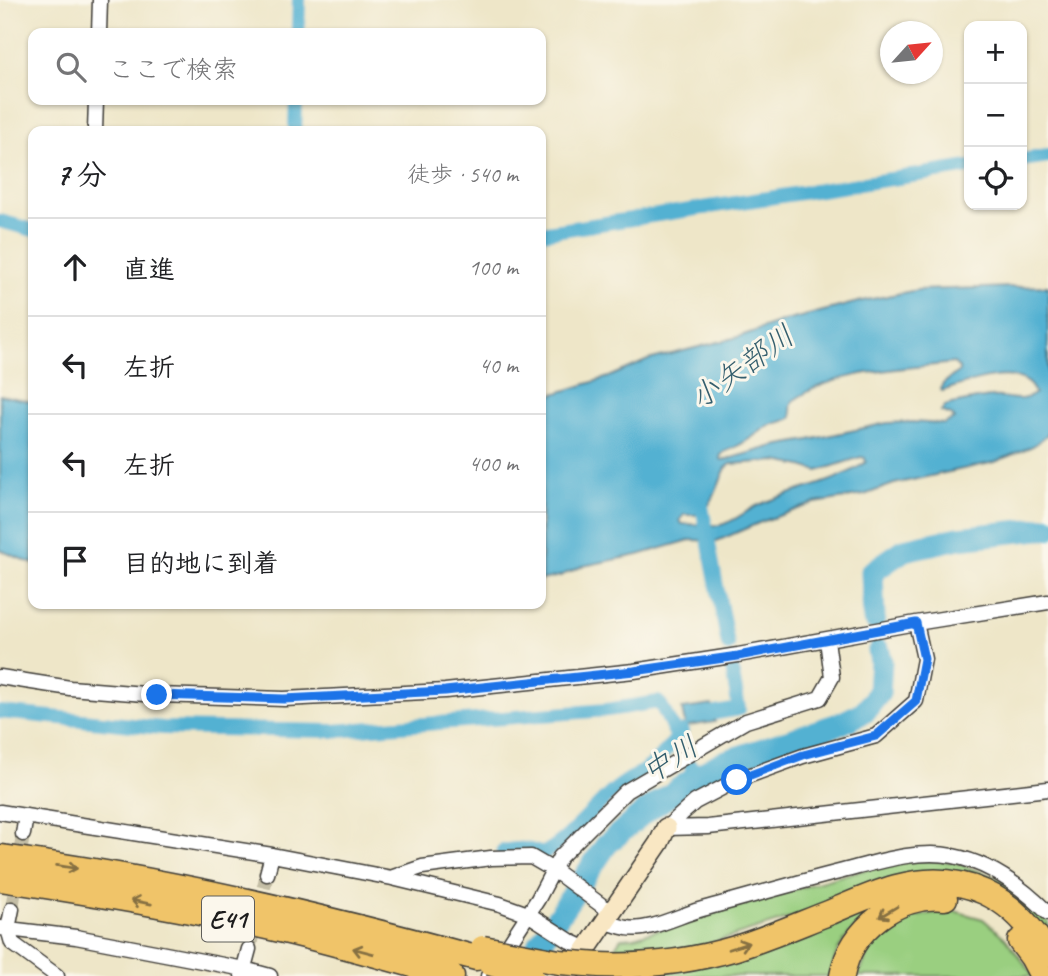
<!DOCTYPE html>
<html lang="ja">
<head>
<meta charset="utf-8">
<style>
  body { margin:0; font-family:Caveat,"Klee One",sans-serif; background:#f6f6f6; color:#202124 }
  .controls { position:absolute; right:21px; top:21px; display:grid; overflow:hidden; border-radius:14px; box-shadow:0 2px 5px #0004 }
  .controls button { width:63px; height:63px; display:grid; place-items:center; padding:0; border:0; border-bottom:2px solid #e0e0e0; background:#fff; color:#202124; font:35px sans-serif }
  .compass { position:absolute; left:880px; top:21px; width:63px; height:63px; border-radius:50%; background:#fff; box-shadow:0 2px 5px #0004; rotate:63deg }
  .stop { position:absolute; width:21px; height:21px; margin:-16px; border:5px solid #1a73e8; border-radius:50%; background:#fff }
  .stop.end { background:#1a73e8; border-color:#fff; box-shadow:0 2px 7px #0008 }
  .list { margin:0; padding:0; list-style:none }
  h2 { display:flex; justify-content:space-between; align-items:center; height:91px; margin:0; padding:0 28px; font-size:30px }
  h2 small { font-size:23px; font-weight:400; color:#757577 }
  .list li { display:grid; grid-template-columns:46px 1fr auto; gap:21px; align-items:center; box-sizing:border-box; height:98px; padding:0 28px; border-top:2px solid #e0e0e0 }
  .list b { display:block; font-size:26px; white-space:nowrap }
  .list em { font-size:23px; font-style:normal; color:#757577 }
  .icon { flex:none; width:38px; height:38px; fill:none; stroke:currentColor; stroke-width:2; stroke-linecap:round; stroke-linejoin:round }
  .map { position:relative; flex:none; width:1048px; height:976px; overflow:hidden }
  .search { position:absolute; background:#fff; box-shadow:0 2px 5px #0004; left:28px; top:28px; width:518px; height:77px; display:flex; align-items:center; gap:18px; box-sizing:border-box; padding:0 24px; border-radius:14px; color:#757577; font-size:26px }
  .panel { position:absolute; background:#fff; box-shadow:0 2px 5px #0004; left:28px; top:126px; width:518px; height:483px; border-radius:14px }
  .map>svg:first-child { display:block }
  .green { fill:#9acf80; stroke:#5b764e; stroke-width:2 }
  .water { fill:#53b1d2; stroke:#386677; stroke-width:2; fill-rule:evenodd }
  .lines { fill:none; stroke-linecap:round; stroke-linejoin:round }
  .canal { stroke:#53b1d2; stroke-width:14 }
  .river { stroke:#53b1d2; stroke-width:23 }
  .street-tunnel { stroke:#c4bea6; stroke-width:14; stroke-dasharray:14 7; stroke-linecap:butt }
  .street-casing { stroke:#3c3a36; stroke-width:17 }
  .secondary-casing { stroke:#3c3a36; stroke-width:22 }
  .highway-casing { stroke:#3c3a36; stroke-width:27 }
  .street { stroke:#fff; stroke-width:14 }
  .secondary { stroke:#f9e7c3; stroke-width:19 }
  .highway { stroke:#f0c469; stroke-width:24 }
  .highway-bridge-casing { stroke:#3c3a36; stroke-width:27; stroke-linecap:butt }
  .highway-bridge { stroke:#f0c469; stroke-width:24 }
  .oneway { stroke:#867042 }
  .route { stroke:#1a73e8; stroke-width:9 }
  .labels { text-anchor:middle; stroke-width:6; stroke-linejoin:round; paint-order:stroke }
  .shield { fill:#fbf7ec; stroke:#5f5e5a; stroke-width:2 }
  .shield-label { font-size:26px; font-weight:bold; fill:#1c1c1c }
  .water-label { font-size:30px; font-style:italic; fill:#355f6e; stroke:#fbf7ec }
</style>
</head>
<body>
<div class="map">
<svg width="1048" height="976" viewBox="0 0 1048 976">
  <rect width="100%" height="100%" fill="#fbf7ec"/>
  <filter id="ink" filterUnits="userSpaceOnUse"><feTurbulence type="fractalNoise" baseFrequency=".0143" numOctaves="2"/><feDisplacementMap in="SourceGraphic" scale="14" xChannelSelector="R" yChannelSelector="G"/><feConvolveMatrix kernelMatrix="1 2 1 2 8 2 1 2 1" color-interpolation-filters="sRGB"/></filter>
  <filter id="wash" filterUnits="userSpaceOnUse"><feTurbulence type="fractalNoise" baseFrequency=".00686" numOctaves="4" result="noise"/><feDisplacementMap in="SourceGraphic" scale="28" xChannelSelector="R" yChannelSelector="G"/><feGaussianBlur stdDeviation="1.57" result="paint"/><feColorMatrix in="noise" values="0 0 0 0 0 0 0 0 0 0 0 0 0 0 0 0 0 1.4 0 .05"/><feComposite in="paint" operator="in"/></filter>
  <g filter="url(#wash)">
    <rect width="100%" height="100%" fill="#eee6c8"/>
    <!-- green -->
    <path class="green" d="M914 860 954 862 997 878 1021 895 1048 922V935L1005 890 797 916 702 946 658 955H610L621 938 634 937 854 872Z
      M884 901C862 922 831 943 832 976H607Z
      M951 910 983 919 1005 938 1034 976H858L874 941 913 917Z"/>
    <!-- water -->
    <path class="water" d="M1048 286V434L1033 446 995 462 894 484 864 495 815 503 761 522 717 541 690 540 638 555 583 566 560 576 541 580V396L554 394 609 377 648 360 738 337 781 322 862 301 917 290ZM954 363 959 368V371L943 384 940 389 942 391C963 384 1012 366 1029 384 1031 386 1034 391 1035 393 1020 405 1007 395 991 397 978 398 965 402 951 404L945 406 941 411 953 416 954 419 944 424 912 422 887 423 809 440 774 446 728 459 722 460 720 458 721 455 724 452C739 447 753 437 765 428 773 422 785 423 792 417L791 407 793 401C835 370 903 369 954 363ZM861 457 865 458 866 462C833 485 795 489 759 505 746 510 735 522 720 525 711 526 693 524 682 524L680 520 684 515C690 515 697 516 701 513 714 504 719 481 726 468L731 464 776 461 802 466 818 471Z
      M0 395 33 402V564L0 550Z
      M712 705 713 709H715L717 718H714L715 722 688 726 684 732 680 729 685 724 682 709Z"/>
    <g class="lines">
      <!-- canal -->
      <path class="canal" d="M298 33 299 0
        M295 131 296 100
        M1022 160 1048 156
        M0 221 33 230
        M541 233 969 167
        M698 493 700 496 728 645
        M0 712 163 728 334 731 607 710 658 702 661 705 676 735
        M716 713 739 709 731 663
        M691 766 696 777
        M503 851C519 848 526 847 542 854 569 840 589 813 612 792 624 781 640 774 653 764 664 754 673 743 682 731"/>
      <!-- river -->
      <path class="river" d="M874 619 872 572 904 550 959 538 1048 528
        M521 971 607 844 641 815 696 777 721 763 842 723 864 712 879 693 881 661 879 651"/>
    </g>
  </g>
  <g filter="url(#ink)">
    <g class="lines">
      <!-- street-tunnel -->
      <path class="street-tunnel" d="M12 909 23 834
        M249 949 267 874"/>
      <!-- street casing -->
      <g class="street-casing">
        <path id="street" d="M99 33 100 0
          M95 131 96 100
          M0 677 70 688 157 695 284 699 445 691 634 671 738 655 916 623 1048 602
          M0 812 272 855 392 878 500 904 528 914 570 941 587 949
          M666 828 708 827 1048 789
          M666 828 695 802 737 780 803 756 876 736 916 701 924 659 916 623
          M23 834 26 816
          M267 874 272 855
          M393 877 422 867 491 858 531 857 555 871 612 913
          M12 909 8 929 12 943 57 976
          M606 922C613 924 620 927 627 928 648 932 678 916 699 910 747 897 795 883 843 871 878 862 917 849 953 856 990 863 1022 887 1048 913
          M0 928 76 937 244 969 270 976
          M242 975 249 949
          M488 976 538 899 560 857 626 791 746 721 820 698 832 677 827 640"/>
      </g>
      <!-- secondary casing -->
      <g class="secondary-casing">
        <path id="secondary" d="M568 976 659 843 666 828"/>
      </g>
      <!-- highway casing -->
      <g class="highway-casing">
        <path id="highway" d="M0 857C161 878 319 915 476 958
          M0 879C98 894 196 910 293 933 346 946 399 961 452 976
          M1020 941 1032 957 1042 976
          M599 965C645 967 692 961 736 948 768 938 800 924 831 912 852 903 874 893 896 887 962 869 1015 896 1048 955
          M842 976C850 929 898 893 945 898"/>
      </g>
      <!-- street -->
      <use href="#street" class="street"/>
      <!-- secondary -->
      <use href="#secondary" class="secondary"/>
      <!-- highway -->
      <use href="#highway" class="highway"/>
      <!-- highway-bridge casing -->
      <g class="highway-bridge-casing">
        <path id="highway-bridge" d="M483 948 559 962 599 965
          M490 963 531 976"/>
      </g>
      <!-- highway-bridge -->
      <use href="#highway-bridge" class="highway-bridge"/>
    </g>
    <!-- one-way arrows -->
    <defs><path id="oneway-shaft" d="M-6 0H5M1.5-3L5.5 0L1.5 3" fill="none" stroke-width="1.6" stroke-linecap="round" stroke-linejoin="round" transform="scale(1.75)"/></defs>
    <g class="oneway">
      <use href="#oneway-shaft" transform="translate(67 867) rotate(9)"/>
      <use href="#oneway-shaft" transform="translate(141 902) rotate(-169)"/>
      <use href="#oneway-shaft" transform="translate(888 912) rotate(149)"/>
      <use href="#oneway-shaft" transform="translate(739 946) rotate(-18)"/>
      <use href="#oneway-shaft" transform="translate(363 951) rotate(-165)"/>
    </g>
  </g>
  <g class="lines" filter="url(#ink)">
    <!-- route -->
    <path class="route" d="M157 695 284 699 445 691 634 671 738 656 916 623 924 659 916 701 876 736 803 755 737 780"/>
  </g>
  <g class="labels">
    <!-- shield labels -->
    <rect class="shield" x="202" y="896.5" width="52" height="45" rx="5"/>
    <g class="shield-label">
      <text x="228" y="928">E41</text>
    </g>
    <!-- water labels -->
    <g class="water-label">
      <text transform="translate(742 367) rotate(-36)" y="10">小矢部川</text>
      <text transform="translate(670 759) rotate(-32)" y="10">中川</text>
    </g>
  </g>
</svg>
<div class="controls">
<button>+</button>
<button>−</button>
<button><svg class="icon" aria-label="locate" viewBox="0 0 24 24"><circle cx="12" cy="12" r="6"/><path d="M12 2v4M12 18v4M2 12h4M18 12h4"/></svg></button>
</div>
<svg class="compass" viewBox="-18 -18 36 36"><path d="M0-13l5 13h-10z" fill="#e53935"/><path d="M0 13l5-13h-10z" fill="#757577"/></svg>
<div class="stop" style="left:737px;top:780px"></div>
<div class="stop end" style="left:157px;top:695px"></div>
<div class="search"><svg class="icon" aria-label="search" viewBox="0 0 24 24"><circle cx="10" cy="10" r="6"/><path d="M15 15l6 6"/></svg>ここで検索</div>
<section class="panel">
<h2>7 分<small>徒歩 · 540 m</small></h2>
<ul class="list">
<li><svg class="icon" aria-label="ahead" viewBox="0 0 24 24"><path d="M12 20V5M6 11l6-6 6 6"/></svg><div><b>直進</b></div><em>100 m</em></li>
<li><svg class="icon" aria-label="left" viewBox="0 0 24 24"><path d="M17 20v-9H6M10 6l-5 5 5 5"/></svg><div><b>左折</b></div><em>40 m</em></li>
<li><svg class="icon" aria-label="left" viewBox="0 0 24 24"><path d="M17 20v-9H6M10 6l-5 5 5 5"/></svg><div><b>左折</b></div><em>400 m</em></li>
<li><svg class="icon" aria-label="arrive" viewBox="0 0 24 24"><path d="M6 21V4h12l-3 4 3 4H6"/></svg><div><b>目的地に到着</b></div></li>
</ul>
</section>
</div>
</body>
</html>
